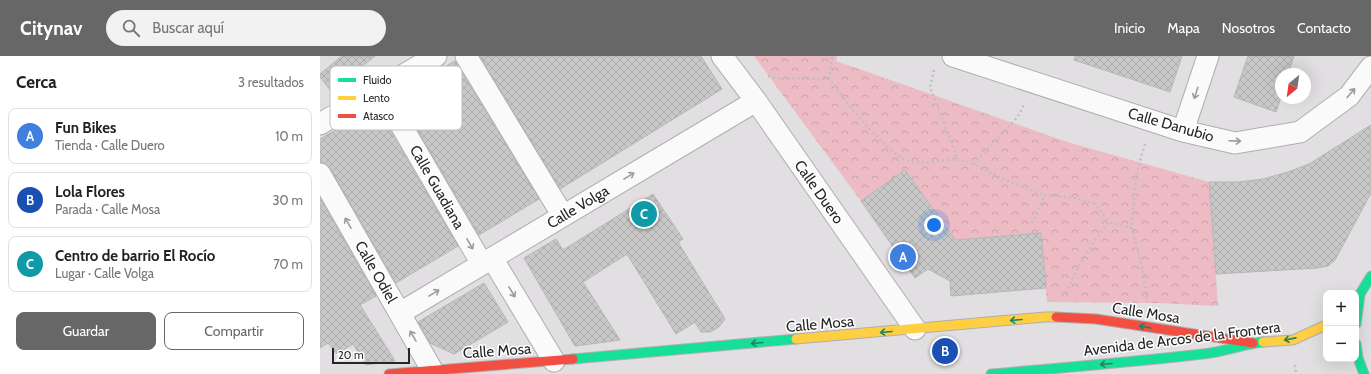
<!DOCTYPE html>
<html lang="es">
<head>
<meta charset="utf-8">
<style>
  body { margin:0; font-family:Cabin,sans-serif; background:#f2f2f2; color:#222 }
  .controls { position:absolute; right:12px; bottom:12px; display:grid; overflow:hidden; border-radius:8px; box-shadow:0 4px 16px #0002 }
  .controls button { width:36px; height:36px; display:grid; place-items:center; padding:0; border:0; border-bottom:1px solid #e0e0e0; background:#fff; color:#222; font:20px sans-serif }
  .compass { position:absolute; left:955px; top:12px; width:36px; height:36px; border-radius:50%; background:#fff; box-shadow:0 4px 16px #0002; rotate:209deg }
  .scale { position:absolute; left:12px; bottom:10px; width:78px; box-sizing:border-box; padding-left:4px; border:2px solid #272627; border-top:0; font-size:11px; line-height:14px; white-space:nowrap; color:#272627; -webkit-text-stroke:3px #fff; paint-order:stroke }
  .you { position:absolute; left:614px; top:169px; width:14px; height:14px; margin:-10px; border:3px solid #fff; border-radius:50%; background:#1a73e8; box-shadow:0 0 0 6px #1a73e833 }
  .badge { display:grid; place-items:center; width:26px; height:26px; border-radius:50%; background:#686768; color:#fff; font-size:13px; font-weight:700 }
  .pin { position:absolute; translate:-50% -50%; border:2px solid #fff; box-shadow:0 1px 4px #0006 }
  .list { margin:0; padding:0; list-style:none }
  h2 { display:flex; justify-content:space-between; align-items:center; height:52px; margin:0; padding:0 16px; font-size:17px }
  h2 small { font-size:13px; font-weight:400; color:#767676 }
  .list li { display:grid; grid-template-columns:26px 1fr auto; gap:12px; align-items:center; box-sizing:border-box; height:56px; margin:0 8px 8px; padding:0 8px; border:1px solid #e0e0e0; border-radius:8px }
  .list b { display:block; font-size:15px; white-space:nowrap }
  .list p { margin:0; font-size:13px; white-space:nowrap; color:#767676 }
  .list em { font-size:13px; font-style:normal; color:#767676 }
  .actions { display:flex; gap:8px; padding:12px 16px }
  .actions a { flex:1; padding:9px 0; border:1px solid #686768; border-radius:8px; text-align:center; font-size:14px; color:#686768 }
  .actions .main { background:#686768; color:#fff }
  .icon { flex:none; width:22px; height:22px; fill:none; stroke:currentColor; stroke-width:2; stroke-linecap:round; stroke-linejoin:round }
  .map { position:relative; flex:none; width:1051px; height:318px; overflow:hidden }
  header { display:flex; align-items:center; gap:24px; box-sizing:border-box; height:56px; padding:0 20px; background:#686768; color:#fff }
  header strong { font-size:19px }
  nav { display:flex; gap:22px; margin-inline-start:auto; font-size:14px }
  .search { width:280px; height:36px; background:#f2f2f2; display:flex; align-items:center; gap:10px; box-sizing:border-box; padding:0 14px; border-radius:22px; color:#767676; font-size:15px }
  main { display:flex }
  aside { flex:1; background:#fff }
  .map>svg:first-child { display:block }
  .park { fill:url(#park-crowns) }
  .building { fill:url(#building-cross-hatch); stroke:#b7b6b7 }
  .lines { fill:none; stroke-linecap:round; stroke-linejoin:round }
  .street-casing { stroke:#b0aeb0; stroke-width:23 }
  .fast-casing { stroke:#b0aeb0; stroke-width:11 }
  .slow-casing { stroke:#b0aeb0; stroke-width:11 }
  .jam-casing { stroke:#b0aeb0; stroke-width:11 }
  .path { stroke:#c0bfc0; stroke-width:2.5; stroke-dasharray:2 3; stroke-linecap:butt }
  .street { stroke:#fafafa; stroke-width:21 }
  .fast { stroke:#16e098; stroke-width:9 }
  .slow { stroke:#ffcf43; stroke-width:9 }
  .jam { stroke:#f24e42; stroke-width:9 }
  .oneway { stroke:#9b9b9b }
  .oneway2 { stroke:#1e8360 }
  .labels { text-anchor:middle; stroke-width:3; stroke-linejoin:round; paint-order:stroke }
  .street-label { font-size:15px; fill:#272627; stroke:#fff }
  .key { fill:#fff; stroke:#bebebe; stroke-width:1 }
  .key-label { font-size:11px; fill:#272627 }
</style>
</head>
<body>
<header>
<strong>Citynav</strong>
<div class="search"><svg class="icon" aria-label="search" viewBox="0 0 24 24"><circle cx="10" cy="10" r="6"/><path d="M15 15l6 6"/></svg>Buscar aquí</div>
<nav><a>Inicio</a><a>Mapa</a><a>Nosotros</a><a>Contacto</a></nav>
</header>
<main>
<aside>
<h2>Cerca<small>3 resultados</small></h2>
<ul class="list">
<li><span class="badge" style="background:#3f7fe0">A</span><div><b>Fun Bikes</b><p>Tienda · Calle Duero</p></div><em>10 m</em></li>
<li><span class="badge" style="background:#1a4fb4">B</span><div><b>Lola Flores</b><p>Parada · Calle Mosa</p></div><em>30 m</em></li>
<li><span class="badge" style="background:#0f9aa8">C</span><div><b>Centro de barrio El Rocío</b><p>Lugar · Calle Volga</p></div><em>70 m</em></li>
</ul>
<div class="actions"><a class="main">Guardar</a><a>Compartir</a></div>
</aside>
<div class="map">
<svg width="1051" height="318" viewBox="0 0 1051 318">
  <defs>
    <pattern id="park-crowns" width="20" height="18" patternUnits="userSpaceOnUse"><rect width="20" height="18" fill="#edbbc4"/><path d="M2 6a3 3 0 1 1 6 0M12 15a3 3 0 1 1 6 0" fill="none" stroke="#cba1a8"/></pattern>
    <pattern id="building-cross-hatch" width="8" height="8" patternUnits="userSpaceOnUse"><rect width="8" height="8" fill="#c9c8c9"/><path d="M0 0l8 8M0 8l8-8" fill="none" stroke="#adacad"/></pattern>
  </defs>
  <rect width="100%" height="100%" fill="#e1dfe1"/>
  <!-- park -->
  <path class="park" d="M434 0H517L516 5 747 86 889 126 898 250 837 247 727 246 721 177 635 184 585 114 541 145Z"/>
  <!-- building -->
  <path class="building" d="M22 0H55L11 35 0 21V18Z
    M160 0H381L402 33 240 133Z
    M755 0H862L850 36 754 4Z
    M928 0H974L968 18H961V41L956 56 914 41Z
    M135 5 219 143 159 179 77 39Z
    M56 51 138 190 76 227 10 112 6 107 0 106V83Z
    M1051 69V137L1015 204 1008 210 997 212 896 218 889 126H919L943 123 968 116 989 108Z
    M585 114 635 184 721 177 726 232 631 240 630 225 608 213 595 222 541 145Z
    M333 138 363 183 358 186 405 263 399 271 390 276H381L375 266 356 278 307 198 263 226 300 284 255 290 204 202 236 183 243 194Z
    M0 142 56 240 40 249 75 305 46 309 33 288 17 298 8 287 0 292Z
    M164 227 188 266 134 298 110 287 98 266Z"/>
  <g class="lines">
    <!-- street casing -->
    <g class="street-casing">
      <path id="street" d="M146 0 243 160
        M402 0 436 45 595 273
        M633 0 863 75 915 87 980 76 1029 40 1051 11
        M60 33 162 208
        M0 68 116 0
        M863 75 888 0
        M0 118 112 314
        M172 202 234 305
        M80 257 436 45"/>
    </g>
    <!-- fast casing -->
    <g class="fast-casing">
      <path id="fast" d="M1036 268 1040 238 1051 220
        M1036 288 1038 302 1044 318
        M253 303 476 283
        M671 318C742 312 813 306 883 298 904 296 923 288 943 286"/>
    </g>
    <!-- slow casing -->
    <g class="slow-casing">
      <path id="slow" d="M476 283 725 261H736
        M943 286 973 284 1006 269"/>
    </g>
    <!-- jam casing -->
    <g class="jam-casing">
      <path id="jam" d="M736 261 776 263 933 287
        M69 318 253 303"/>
    </g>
    <!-- path -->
    <path class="path" d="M614 14 610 31 638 104
      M448 20 456 22 509 23C527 46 562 95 589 105 605 110 627 101 641 104 657 108 670 117 685 124 698 129 712 134 725 139
      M509 23 512 0
      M825 88 817 115 813 153 812 172 823 216 827 246
      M654 108 674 86 697 62 704 49
      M712 167 725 139 751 141 775 148 789 166
      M746 237C757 211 771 188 789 166L812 172
      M975 309 976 318"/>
    <!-- street -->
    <use href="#street" class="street"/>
    <!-- fast -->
    <use href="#fast" class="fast"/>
    <!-- slow -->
    <use href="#slow" class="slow"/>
    <!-- jam -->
    <use href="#jam" class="jam"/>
  </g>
  <!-- one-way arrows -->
  <defs><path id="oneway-shaft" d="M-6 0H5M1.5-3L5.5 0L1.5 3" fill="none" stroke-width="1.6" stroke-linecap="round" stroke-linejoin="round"/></defs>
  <g class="oneway">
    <use href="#oneway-shaft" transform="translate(876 37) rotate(108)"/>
    <use href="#oneway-shaft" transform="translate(1031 37) rotate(-49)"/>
    <use href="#oneway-shaft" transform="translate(915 85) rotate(2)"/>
    <use href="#oneway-shaft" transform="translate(309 120) rotate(-31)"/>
    <use href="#oneway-shaft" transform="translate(28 167) rotate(-120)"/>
    <use href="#oneway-shaft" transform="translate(150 188) rotate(60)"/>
    <use href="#oneway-shaft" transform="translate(192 236) rotate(59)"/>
    <use href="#oneway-shaft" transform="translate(114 237) rotate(-31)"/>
    <use href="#oneway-shaft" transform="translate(93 280) rotate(-120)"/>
  </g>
  <g class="oneway2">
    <use href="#oneway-shaft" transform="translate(696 264) rotate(175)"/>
    <use href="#oneway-shaft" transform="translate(825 271) rotate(-170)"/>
    <use href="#oneway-shaft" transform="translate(566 276) rotate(175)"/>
    <use href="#oneway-shaft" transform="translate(970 283) rotate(169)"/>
    <use href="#oneway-shaft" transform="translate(437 287) rotate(175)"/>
    <use href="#oneway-shaft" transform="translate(786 308) rotate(175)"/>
  </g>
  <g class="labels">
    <!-- street labels -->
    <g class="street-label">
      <text transform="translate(851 69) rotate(16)" y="5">Calle Danubio</text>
      <text transform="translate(117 131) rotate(60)" y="5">Calle Guadiana</text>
      <text transform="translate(499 136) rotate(55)" y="5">Calle Duero</text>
      <text transform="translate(258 151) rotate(-31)" y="5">Calle Volga</text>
      <text transform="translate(56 216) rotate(60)" y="5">Calle Odiel</text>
      <text transform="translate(826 257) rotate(9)" y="5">Calle Mosa</text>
      <text transform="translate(500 268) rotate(-5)" y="5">Calle Mosa</text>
      <text transform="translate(862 283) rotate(-7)" y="5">Avenida de Arcos de la Frontera</text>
      <text transform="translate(177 295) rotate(-4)" y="5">Calle Mosa</text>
    </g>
  </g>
  <!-- legend -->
  <rect x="10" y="10" width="132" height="64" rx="6" class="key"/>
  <rect x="18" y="22" width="18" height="4" fill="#16e098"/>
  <rect x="18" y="40" width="18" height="4" fill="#ffcf43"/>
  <rect x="18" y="58" width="18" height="4" fill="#f24e42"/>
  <g class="key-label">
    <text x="43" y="28">Fluido</text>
    <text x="43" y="46">Lento</text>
    <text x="43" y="64">Atasco</text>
  </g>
</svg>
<div class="controls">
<button>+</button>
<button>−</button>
</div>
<svg class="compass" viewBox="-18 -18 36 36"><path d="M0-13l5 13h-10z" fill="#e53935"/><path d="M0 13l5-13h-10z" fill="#767676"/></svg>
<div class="scale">20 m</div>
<div class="you"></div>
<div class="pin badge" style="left:583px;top:201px;background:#3f7fe0">A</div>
<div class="pin badge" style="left:625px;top:295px;background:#1a4fb4">B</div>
<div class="pin badge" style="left:324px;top:158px;background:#0f9aa8">C</div>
</div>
</main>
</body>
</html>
